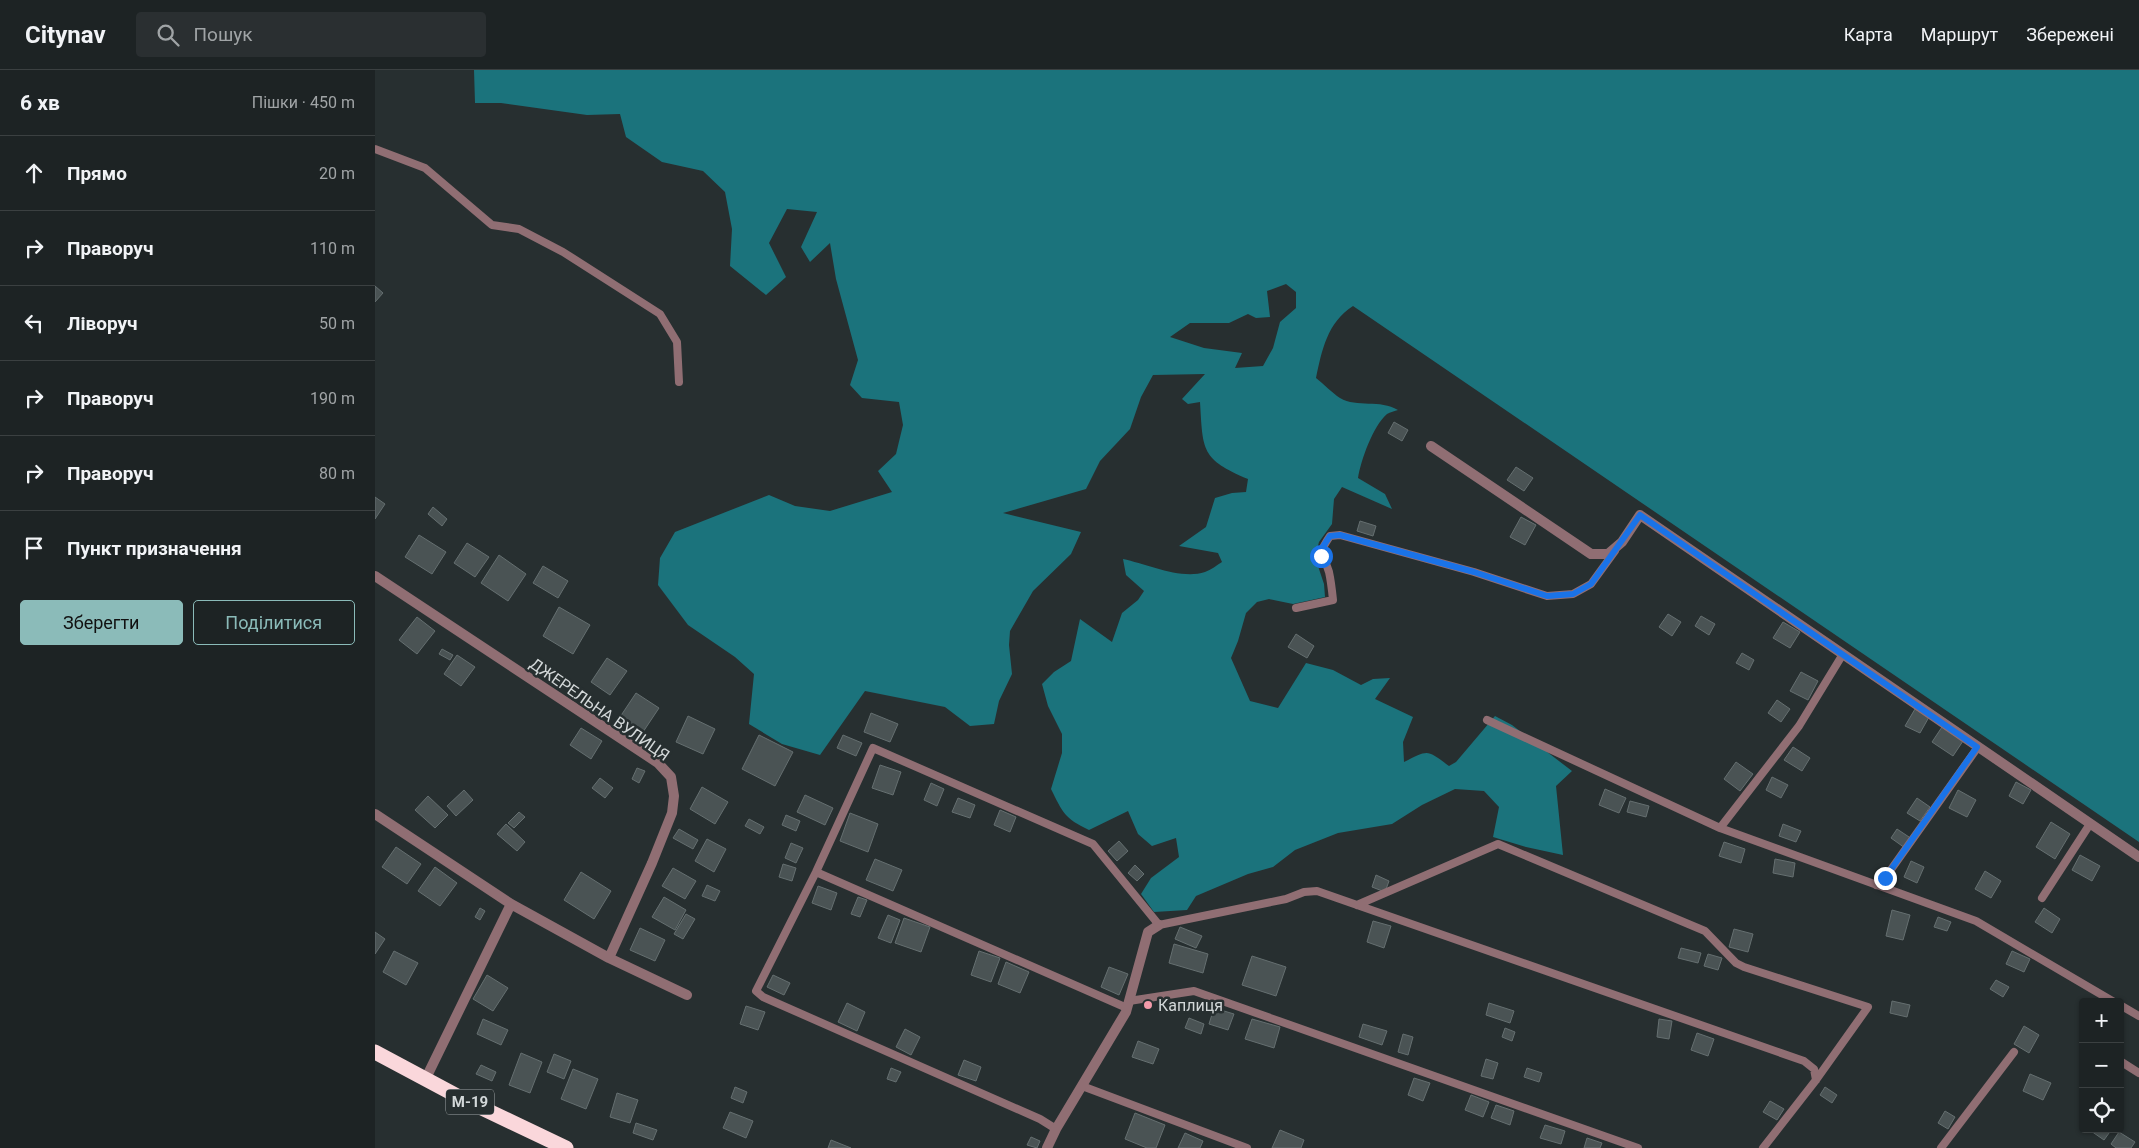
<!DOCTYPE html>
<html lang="uk">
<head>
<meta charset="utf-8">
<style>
  body { margin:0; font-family:Roboto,sans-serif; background:#2a2f31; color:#f1f3f6 }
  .controls { position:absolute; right:15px; bottom:15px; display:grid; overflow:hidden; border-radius:5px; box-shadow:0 1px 4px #0004 }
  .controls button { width:45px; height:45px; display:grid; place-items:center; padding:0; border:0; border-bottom:1px solid #3b4041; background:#1d2324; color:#f1f3f6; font:25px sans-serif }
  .stop { position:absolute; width:15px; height:15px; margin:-11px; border:4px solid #1a73e8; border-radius:50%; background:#fff }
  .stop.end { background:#1a73e8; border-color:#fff; box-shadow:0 1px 5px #0008 }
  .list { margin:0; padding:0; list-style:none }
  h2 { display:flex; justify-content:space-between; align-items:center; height:65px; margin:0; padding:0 20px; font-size:21px }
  h2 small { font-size:16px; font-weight:400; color:#a0a4a6 }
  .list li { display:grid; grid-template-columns:32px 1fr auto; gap:15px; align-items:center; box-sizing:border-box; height:75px; padding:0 20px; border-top:1px solid #3b4041 }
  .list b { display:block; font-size:19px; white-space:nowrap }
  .list em { font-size:16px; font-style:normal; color:#a0a4a6 }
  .actions { display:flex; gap:10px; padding:15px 20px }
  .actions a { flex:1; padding:11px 0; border:1px solid #8bbbb9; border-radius:5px; text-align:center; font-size:18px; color:#8bbbb9 }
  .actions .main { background:#8bbbb9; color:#111 }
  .icon { flex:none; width:28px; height:28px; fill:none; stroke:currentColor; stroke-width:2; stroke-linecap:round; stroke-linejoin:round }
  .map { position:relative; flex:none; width:1764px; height:1078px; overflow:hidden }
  header { display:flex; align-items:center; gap:30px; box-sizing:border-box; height:70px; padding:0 25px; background:#1d2324; border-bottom:1px solid #3b4041 }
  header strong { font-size:24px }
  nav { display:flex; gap:28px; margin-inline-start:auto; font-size:18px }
  .search { width:350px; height:45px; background:#2a2f31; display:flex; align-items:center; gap:12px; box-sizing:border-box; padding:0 18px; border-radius:5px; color:#a0a4a6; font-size:19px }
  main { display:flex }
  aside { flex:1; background:#1d2324 }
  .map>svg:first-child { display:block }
  .forest { fill:#1b737c; fill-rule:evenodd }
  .building { fill:#4a5354; stroke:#656f70 }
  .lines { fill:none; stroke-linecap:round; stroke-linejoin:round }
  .lane { stroke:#906e73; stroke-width:8 }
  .street { stroke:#906e73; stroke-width:10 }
  .highway { stroke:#fad7db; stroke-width:15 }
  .route { stroke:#1a73e8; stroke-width:6 }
  .poi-dot { fill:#f39aa9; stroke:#272f30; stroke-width:2 }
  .labels { text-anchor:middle; stroke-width:5; stroke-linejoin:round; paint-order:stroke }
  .shield { fill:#272f30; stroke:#9fa5a6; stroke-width:1 }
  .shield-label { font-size:15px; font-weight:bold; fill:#d3d8d9 }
  .street-label { font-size:16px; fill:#d3d8d9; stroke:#272f30 }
  .poi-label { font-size:16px; fill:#d3d8d9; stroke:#272f30; text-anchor:start }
</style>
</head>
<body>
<header>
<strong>Citynav</strong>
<div class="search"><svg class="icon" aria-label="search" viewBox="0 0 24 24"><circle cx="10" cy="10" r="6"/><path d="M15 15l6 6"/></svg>Пошук</div>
<nav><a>Карта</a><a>Маршрут</a><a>Збережені</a></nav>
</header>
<main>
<aside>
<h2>6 хв<small>Пішки · 450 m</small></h2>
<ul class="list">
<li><svg class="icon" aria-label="ahead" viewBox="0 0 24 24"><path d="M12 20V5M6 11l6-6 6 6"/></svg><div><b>Прямо</b></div><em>20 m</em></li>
<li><svg class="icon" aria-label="right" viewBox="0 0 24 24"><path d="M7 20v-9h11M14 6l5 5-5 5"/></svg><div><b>Праворуч</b></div><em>110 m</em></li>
<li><svg class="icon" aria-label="left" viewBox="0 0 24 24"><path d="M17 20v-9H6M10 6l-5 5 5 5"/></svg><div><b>Ліворуч</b></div><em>50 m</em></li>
<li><svg class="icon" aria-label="right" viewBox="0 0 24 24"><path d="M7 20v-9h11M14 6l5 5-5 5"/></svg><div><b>Праворуч</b></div><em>190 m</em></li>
<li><svg class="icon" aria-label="right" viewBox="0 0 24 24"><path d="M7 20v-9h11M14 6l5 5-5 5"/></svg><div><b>Праворуч</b></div><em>80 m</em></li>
<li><svg class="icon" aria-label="arrive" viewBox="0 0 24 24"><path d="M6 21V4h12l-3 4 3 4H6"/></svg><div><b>Пункт призначення</b></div></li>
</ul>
<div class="actions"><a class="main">Зберегти</a><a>Поділитися</a></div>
</aside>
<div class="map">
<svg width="1764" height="1078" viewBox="0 0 1764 1078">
  <rect width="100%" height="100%" fill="#272f30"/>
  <!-- forest -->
  <path class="forest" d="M99 0H1764V772L978 236C952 253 947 280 941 308 949 314 957 323 965 328 982 338 1005 329 1023 340 1020 341 1015 342 1012 344 998 356 986 390 983 408L1010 424 1017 439 967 417 959 429 957 454 944 472 940 487 949 514 950 527 918 534 894 529 882 532 871 543 863 571 856 588 875 631 903 638 931 593 958 600 986 615 998 609 1015 608 1000 629 1038 647 1028 672 1029 692C1054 680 1051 679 1074 696L1081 692 1120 646 1137 655 1197 701 1181 716 1188 785 1151 777 1118 767 1124 737 1109 721 1080 719 1047 735 1017 754 963 763 920 780 898 797 873 804 821 826 812 840 779 842 766 824 776 808 804 787 801 768 777 776 763 764 753 741 714 760C689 748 688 743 676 719L687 683V664L673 636 667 614 679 602 696 591 705 549 737 572 747 543 763 530 769 521 751 505 748 489C772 494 806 510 830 502 836 500 842 495 847 492L843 483 804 476 831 457 840 428 857 423 871 422 873 409C826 389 828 381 825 332L813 334 807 329 830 304 778 305 766 327 755 359 725 391 711 419 628 443 706 462 696 484 658 521 635 561 634 575 637 604 624 631 619 654 595 656 570 637 490 621 445 685 407 674 374 654 379 604 360 587 313 555 283 515 285 488 300 462 394 425 420 436 455 441 517 422 503 401 521 384 528 355 524 332 487 328 475 315 483 290 461 209 455 173 435 192 426 177 442 142 412 139 394 173 411 207 391 225 355 196 357 159 350 122 328 101 287 92 251 67 245 44 212 45 126 33H100ZM911 214 921 222V238L905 252 898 278 888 296 860 298 867 283 829 278 795 267 815 253H854L873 244 881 248 895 247 892 221Z"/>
  <!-- building -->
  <path class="building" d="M0 216 8 223 0 232Z
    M1019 352 1033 360 1027 371 1013 363Z
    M1141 397 1158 408 1149 421 1132 410Z
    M0 427 10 434 0 449Z
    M58 437 72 449 67 456 53 444Z
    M1146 447 1161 455 1150 475 1135 467Z
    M985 451 1001 456 998 466 982 461Z
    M44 465 71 482 57 504 30 487Z
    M92 473 114 487 100 507 79 493Z
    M124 485 151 504 133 531 106 513Z
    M168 496 193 511 183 528 158 513Z
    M184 537 215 555 198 584 168 566Z
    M1293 544 1306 552 1297 566 1284 557Z
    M1326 546 1340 554 1334 565 1320 556Z
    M42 547 60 561 42 584 24 570Z
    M1408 552 1425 562 1415 578 1398 568Z
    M921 564 939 576 932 588 913 577Z
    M67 579 78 585 75 590 64 584Z
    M1367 583 1379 590 1374 600 1361 593Z
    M82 585 100 597 86 616 69 604Z
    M232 588 252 601 235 625 216 612Z
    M1426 602 1443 611 1433 630 1415 621Z
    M261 623 284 638 266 665 243 650Z
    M1402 630 1415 639 1406 652 1393 643Z
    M1540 639 1554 647 1545 663 1530 656Z
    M496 643 523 654 515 672 489 662Z
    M313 646 340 659 328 684 301 672Z
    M1567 657 1588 671 1578 686 1557 672Z
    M206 658 227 671 216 689 195 675Z
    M384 665 418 682 400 716 367 699Z
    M468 665 487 673 481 686 462 678Z
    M1418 677 1435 688 1427 701 1409 690Z
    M1361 692 1378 704 1365 721 1349 709Z
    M505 695 526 702 518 725 497 718Z
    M262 698 270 701 264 713 257 709Z
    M1397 707 1413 715 1406 728 1391 720Z
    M225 708 238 718 230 728 217 718Z
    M1641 712 1656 720 1648 734 1634 726Z
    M556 713 569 719 562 736 549 730Z
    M327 717 353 732 340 754 315 739Z
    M1230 719 1251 728 1244 743 1224 735Z
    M89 720 98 730 81 746 72 736Z
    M1583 720 1601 730 1592 747 1574 738Z
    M430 725 458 738 450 755 422 742Z
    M53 726 73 745 60 758 40 740Z
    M583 728 600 735 595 748 577 742Z
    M1542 728 1555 737 1545 751 1532 743Z
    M1255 731 1274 736 1271 747 1252 742Z
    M625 740 641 747 635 762 619 755Z
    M144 742 150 747 139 758 133 753Z
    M475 743 503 754 493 782 465 771Z
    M411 745 425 751 421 761 407 755Z
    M374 749 389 757 385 764 370 756Z
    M1676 752 1695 764 1680 789 1661 777Z
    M131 754 150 772 142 781 122 764Z
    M1408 754 1426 761 1421 772 1404 766Z
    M304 759 323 770 318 779 298 768Z
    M1522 759 1537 769 1530 778 1516 768Z
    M332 769 351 779 339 802 320 791Z
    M744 771 753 781 742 791 733 781Z
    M1349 772 1370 779 1366 793 1344 786Z
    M416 773 428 778 421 793 410 788Z
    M21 777 46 794 32 814 7 797Z
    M1705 785 1725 796 1717 811 1697 800Z
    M500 789 527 800 518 821 491 810Z
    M1400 789 1420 793 1418 807 1398 803Z
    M1536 791 1549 797 1542 813 1529 807Z
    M408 794 421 798 417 811 404 807Z
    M760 795 769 804 762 811 753 803Z
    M60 797 82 813 65 836 43 821Z
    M298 798 321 811 310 829 287 816Z
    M1610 801 1626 811 1616 828 1600 819Z
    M206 802 236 821 219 849 189 830Z
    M1001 805 1014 811 1010 822 997 817Z
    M332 815 345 821 340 831 327 826Z
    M443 816 462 823 456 840 437 833Z
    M289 827 311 840 300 860 277 847Z
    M483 827 492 830 485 847 476 844Z
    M105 838 110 841 105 850 100 847Z
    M1669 838 1685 849 1677 863 1660 852Z
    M1517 840 1535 845 1528 870 1511 866Z
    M311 844 320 849 308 869 299 864Z
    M513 845 525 850 516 873 503 868Z
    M1563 847 1576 852 1572 861 1559 857Z
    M529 848 555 857 546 882 520 873Z
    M998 851 1016 856 1009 878 992 872Z
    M805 857 827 866 821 878 800 869Z
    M265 858 290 870 280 891 255 880Z
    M1359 859 1378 864 1373 882 1354 877Z
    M0 862 10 869 0 884Z
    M799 874 833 884 828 903 794 893Z
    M1306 878 1326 883 1323 893 1303 888Z
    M19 881 43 893 31 915 8 902Z
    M604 881 625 888 616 912 596 905Z
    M1637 881 1655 889 1649 902 1631 894Z
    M1333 884 1347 888 1343 900 1329 896Z
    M877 886 911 897 901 926 867 915Z
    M631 892 654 902 645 923 623 914Z
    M734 897 753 904 744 925 726 917Z
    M112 905 133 918 118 941 98 929Z
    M398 905 415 913 409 925 392 917Z
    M1621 910 1634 917 1628 927 1615 919Z
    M1517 931 1535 935 1532 947 1515 943Z
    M472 933 490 942 482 961 463 952Z
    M1114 933 1139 941 1135 953 1111 945Z
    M371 936 390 942 383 960 365 954Z
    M839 938 859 944 853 960 834 954Z
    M814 948 829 954 826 964 810 958Z
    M108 949 133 960 126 975 102 964Z
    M877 949 905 957 899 978 870 969Z
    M1284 949 1297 951 1294 969 1282 967Z
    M988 954 1012 961 1007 975 984 967Z
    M1649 956 1664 965 1654 983 1639 974Z
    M1130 958 1140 962 1137 971 1127 967Z
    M530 959 545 967 536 985 521 977Z
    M1322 963 1339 969 1333 986 1316 980Z
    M1028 964 1038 967 1033 985 1023 982Z
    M763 971 784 979 778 994 757 987Z
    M146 983 167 992 155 1023 134 1015Z
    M179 984 196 991 189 1009 172 1002Z
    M1111 989 1123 993 1118 1009 1106 1006Z
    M589 990 606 997 601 1011 583 1005Z
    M106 995 121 1002 117 1011 101 1004Z
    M516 998 526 1002 521 1012 512 1009Z
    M1152 998 1167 1003 1164 1012 1149 1007Z
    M198 999 223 1009 211 1039 186 1029Z
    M1655 1004 1676 1013 1668 1030 1648 1021Z
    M1039 1008 1055 1013 1048 1031 1033 1025Z
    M360 1017 372 1022 368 1033 356 1028Z
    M1450 1017 1462 1025 1457 1033 1445 1025Z
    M242 1023 263 1030 255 1053 235 1047Z
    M1096 1025 1114 1032 1108 1047 1090 1040Z
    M1395 1031 1409 1039 1402 1050 1388 1042Z
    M1121 1035 1139 1041 1135 1055 1116 1048Z
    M1570 1041 1580 1047 1573 1059 1563 1053Z
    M355 1042 378 1051 371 1068 348 1058Z
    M760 1043 790 1055 781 1078H772L750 1069Z
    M261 1053 282 1060 278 1070 258 1063Z
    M1170 1055 1190 1061 1186 1074 1165 1068Z
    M1717 1059H1737L1729 1070 1716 1061Z
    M905 1060 929 1070 926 1078H897Z
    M1744 1062 1760 1072 1756 1078H1741L1736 1074Z
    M810 1063 828 1071 825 1078H803Z
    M656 1067 665 1071 662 1078 652 1075Z
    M1212 1068 1227 1073 1225 1078H1209Z
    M456 1070 476 1078H453Z"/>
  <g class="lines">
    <!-- lane -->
    <path class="lane" d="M0 79 50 98 117 155 144 159 188 182 285 244 302 272 304 312
      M921 538 958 530C957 520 956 511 954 502 948 482 941 487 955 466L965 465 1099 502 1172 526 1198 524 1216 514 1240 481
      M1112 650 1345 758 1601 851 1739 932
      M1345 758 1424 656 1468 584
      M441 802 752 938
      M1501 815 1510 808 1603 677
      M1667 828 1715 754
      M982 835 1123 774 1330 861 1361 893 1369 897 1493 937 1441 1010 1388 1078
      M754 931 819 921 1263 1078
      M1745 935 1764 946
      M1745 991 1764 1003
      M707 1016 872 1078
      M681 1059 665 1049 388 927 381 921 441 802 498 678 718 774 784 855 911 829 929 822 942 821 1429 991 1439 999 1441 1010
      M1566 1078 1639 982"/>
    <!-- street -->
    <path class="street" d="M1056 376 1216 484H1233L1247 472 1265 445 1764 787
      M0 506 283 693 296 707 299 726 297 743 277 793 234 888
      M0 744 136 834 234 888 312 925
      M51 1008 136 834
      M672 1078 681 1059 751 942 773 862 784 855"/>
    <!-- highway -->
    <path class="highway" d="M0 982 86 1028 191 1078"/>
  </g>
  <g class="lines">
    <!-- route -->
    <path class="route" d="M946 486 947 478 955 466 965 465 1099 502 1172 526 1198 524 1216 514 1265 445 1602 677 1510 808"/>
  </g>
  <!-- markers -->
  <circle class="poi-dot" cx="773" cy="935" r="5"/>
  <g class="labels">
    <!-- shield labels -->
    <rect class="shield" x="71" y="1019.5" width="48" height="25" rx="4"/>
    <g class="shield-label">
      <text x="95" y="1037">М-19</text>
    </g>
    <!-- street labels -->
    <g class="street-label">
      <text transform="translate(225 639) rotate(35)" y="6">ДЖЕРЕЛЬНА ВУЛИЦЯ</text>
    </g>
    <!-- poi labels -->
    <g class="poi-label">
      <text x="783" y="941">Каплиця</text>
    </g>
  </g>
</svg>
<div class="controls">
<button>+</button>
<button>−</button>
<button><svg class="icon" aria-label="locate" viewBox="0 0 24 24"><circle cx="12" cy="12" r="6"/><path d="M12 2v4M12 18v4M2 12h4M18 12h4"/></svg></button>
</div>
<div class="stop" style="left:946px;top:486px"></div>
<div class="stop end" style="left:1510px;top:808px"></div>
</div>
</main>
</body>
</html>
